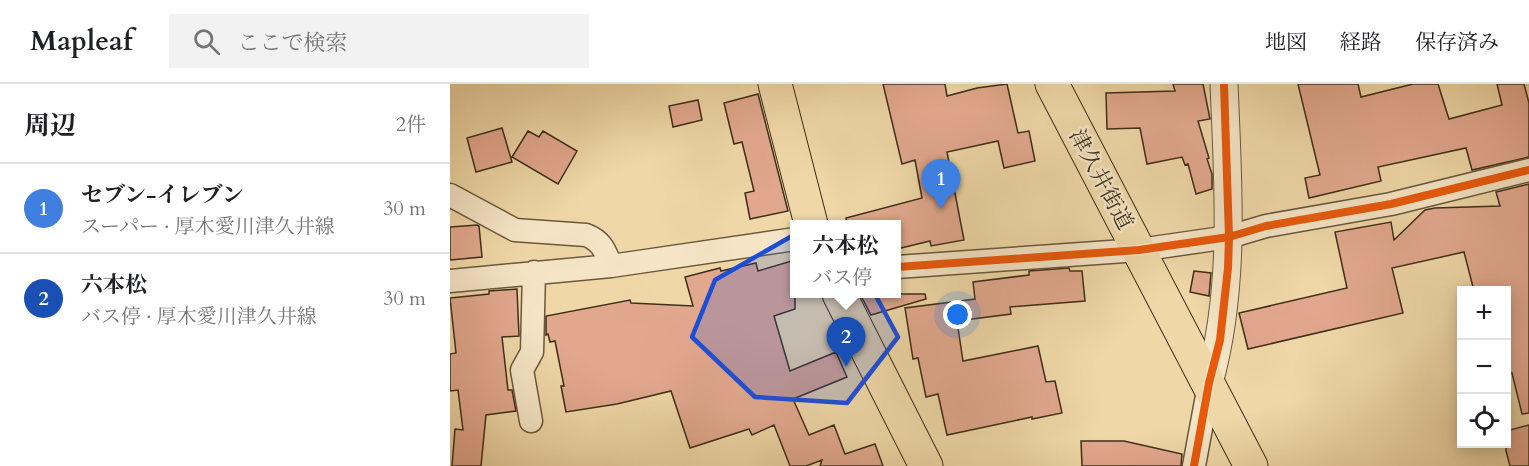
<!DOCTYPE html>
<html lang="ja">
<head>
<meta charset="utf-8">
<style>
  body { margin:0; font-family:Cardo,"Noto Serif JP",serif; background:#f2f2f2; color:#202124 }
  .controls { position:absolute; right:18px; bottom:18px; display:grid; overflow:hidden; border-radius:0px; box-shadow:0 3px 15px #0003 }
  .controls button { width:54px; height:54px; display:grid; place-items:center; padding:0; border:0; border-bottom:2px solid #e0e0e0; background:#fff; color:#202124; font:30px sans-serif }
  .you { position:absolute; left:508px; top:231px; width:21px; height:21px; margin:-15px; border:4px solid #fff; border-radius:50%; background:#1a73e8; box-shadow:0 0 0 9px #1a73e833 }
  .badge { display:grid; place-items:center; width:39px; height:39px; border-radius:50%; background:#0b8043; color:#fff; font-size:20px; font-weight:700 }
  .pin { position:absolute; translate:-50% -50px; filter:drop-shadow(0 2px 3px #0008) }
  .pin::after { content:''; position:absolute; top:32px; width:21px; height:18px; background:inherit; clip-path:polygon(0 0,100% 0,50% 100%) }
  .popup { position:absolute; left:340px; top:136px; width:111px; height:78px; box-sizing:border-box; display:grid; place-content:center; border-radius:0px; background:#fff; filter:drop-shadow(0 2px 4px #0005); font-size:20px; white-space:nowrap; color:#757577 }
  .popup b { font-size:22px; color:#202124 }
  .popup::after { content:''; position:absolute; left:50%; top:100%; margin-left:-12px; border:12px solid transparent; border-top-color:#fff }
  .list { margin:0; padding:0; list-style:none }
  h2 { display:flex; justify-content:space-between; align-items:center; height:78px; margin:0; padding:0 24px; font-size:26px }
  h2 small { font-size:20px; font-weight:400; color:#757577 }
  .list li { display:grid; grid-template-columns:39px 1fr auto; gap:18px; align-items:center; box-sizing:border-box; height:90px; padding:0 24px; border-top:2px solid #e0e0e0 }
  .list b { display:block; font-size:22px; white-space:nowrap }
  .list p { margin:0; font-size:20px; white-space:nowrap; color:#757577 }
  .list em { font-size:20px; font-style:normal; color:#757577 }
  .icon { flex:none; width:33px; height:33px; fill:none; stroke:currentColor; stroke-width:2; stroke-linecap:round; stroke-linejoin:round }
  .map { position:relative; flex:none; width:1079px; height:382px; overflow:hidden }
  header { display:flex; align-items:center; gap:36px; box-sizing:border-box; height:84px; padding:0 30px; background:#fff; border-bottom:2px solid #e0e0e0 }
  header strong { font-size:28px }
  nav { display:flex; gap:33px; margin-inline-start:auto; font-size:21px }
  .search { width:420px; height:54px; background:#f2f2f2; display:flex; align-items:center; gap:15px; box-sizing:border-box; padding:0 21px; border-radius:0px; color:#757577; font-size:22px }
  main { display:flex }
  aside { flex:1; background:#fff }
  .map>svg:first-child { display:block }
  .building { fill:#e2a88e; stroke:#3d2e19; stroke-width:1.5 }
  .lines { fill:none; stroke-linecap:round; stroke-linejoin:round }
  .minor-casing { stroke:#6a583c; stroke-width:25 }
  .tertiary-casing { stroke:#6a583c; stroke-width:29 }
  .primary-casing { stroke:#3d2e19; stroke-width:35 }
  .trunk-casing { stroke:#3d2e19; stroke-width:35 }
  .minor { stroke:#f5e5c6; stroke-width:22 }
  .tertiary { stroke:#f5e5c6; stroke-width:27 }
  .primary { stroke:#efd7a7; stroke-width:33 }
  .trunk { stroke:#efd7a7; stroke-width:33 }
  .cycleway-casing { stroke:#f5e5c6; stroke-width:11 }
  .cycleway { stroke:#e8590c; stroke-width:8 }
  .marked { fill:#1d4ed8; fill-opacity:0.2; stroke:#1d4ed8; stroke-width:4.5; stroke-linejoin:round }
  .labels { text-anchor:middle; stroke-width:5; stroke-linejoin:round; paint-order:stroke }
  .street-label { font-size:22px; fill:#3d2e19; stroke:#f5e5c6 }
</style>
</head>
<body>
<header>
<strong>Mapleaf</strong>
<div class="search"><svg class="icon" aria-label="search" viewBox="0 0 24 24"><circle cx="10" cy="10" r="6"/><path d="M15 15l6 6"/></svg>ここで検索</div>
<nav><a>地図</a><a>経路</a><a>保存済み</a></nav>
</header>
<main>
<aside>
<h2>周辺<small>2件</small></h2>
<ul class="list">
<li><span class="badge" style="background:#3f7fe0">1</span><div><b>セブン-イレブン</b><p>スーパー · 厚木愛川津久井線</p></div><em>30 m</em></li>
<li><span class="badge" style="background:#1a4fb4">2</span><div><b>六本松</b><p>バス停 · 厚木愛川津久井線</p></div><em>30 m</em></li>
</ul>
</aside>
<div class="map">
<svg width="1079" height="382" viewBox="0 0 1079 382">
  <rect width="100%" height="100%" fill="#efd7a7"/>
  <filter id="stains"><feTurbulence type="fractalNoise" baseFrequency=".00333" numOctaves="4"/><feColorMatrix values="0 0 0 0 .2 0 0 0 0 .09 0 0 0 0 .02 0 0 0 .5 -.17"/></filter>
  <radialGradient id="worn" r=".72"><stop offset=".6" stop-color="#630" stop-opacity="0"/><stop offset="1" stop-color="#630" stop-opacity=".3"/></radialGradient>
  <!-- building -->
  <path class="building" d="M433 0H495L497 12 527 4 557 0 568 49 579 47 585 77 554 84 548 57 497 68 514 156 481 162 480 157 447 165V141H397L396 134 472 114 465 76 452 80Z
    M723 0H753L760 35 748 37 759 74 757 75 762 90V105L746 110 738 80 735 81 732 73 697 80 690 44 657 45 656 9 725 7Z
    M848 0H908L911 13 963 0H988L999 35 1052 21 1047 0H1074L1079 19V73L1022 86 1016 64 928 83 931 97 859 114 855 94 870 91Z
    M308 10 338 127 300 135 295 109 304 107 292 58 284 60 274 19Z
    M248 16 252 36 223 43 219 22Z
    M52 44 62 78 26 88 17 54Z
    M78 47 89 53 93 47 127 67 108 100 62 73Z
    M1079 100V329L1072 330 1062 289 1056 290V207H1024L1014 168 942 184 953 229 798 265 789 229 897 204 885 148 941 138 944 156 975 126 985 124 1050 122 1046 108Z
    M27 141 29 142 32 173 0 176V143Z
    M345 176V225L324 232 340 287 386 268 397 293 343 315 359 351 384 341 395 370 425 360 433 382H370L372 376 356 382H340L324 341 302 351 299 345 240 364 221 307 167 320 116 328 111 302H114L105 257 100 258 98 250 96 251V232L180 216 181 219 243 222 235 193 270 184 271 187 306 179 308 187Z
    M619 184 620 187H632L635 217 560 223 561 230 507 237 513 277 588 262 596 298 605 297 612 329 582 335V333L497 351 488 310 476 313 468 274 463 275 455 224 525 215 523 198 579 191V187Z
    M744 187 761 189 759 212 740 208Z
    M67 205 69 252 52 253 58 306H62L66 327 36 331 31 382H2L5 345 13 346 8 306 0 307V270L6 269 0 214 39 210V207Z
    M410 210H475L476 215 421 231Z
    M1079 341V382H1060L1056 367V347Z
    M631 357H674L732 370 731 382H632Z"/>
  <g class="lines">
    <!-- minor casing -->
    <g class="minor-casing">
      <path id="minor" d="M0 111 65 146 136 151C152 157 155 167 161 182
        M447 183 689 166 779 153 816 142 941 120 1079 86
        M0 197 161 182 345 155
        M81 337 72 286 82 268 84 188
        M744 382 759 301"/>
    </g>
    <!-- tertiary casing -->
    <g class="tertiary-casing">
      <path id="tertiary" d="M759 299C786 201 778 101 774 0"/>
    </g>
    <!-- primary casing -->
    <g class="primary-casing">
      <path id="primary" d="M325 0 361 140
        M389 210 476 382"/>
    </g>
    <!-- trunk casing -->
    <g class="trunk-casing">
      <path id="trunk" d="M602 0 801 382"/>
    </g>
    <!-- minor -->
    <use href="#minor" class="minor"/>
    <!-- tertiary -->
    <use href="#tertiary" class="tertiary"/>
    <!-- primary -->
    <use href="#primary" class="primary"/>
    <!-- trunk -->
    <use href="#trunk" class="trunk"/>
    <!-- cycleway casing -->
    <g class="cycleway-casing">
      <path id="cycleway" d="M447 183 689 166 779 153 816 142 941 120 1079 86
        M744 382 759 299 770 256 778 184 779 153 774 0"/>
    </g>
    <!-- cycleway -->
    <use href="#cycleway" class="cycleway"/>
  </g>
  <!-- marked area -->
  <path class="marked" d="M342 152 420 201 448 253 397 319 305 313 242 253 265 196Z"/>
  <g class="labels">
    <!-- street labels -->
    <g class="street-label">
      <text transform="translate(652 95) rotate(62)" y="8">津久井街道</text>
    </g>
  </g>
  <rect width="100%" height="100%" filter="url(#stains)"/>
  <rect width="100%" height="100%" fill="url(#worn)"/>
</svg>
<div class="controls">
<button>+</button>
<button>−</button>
<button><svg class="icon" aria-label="locate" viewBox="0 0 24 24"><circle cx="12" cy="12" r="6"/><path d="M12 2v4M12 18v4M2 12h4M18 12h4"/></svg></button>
</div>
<div class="you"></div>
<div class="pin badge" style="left:491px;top:125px;background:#3f7fe0">1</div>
<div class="pin badge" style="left:396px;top:283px;background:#1a4fb4">2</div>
<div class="popup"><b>六本松</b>バス停</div>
</div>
</main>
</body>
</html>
